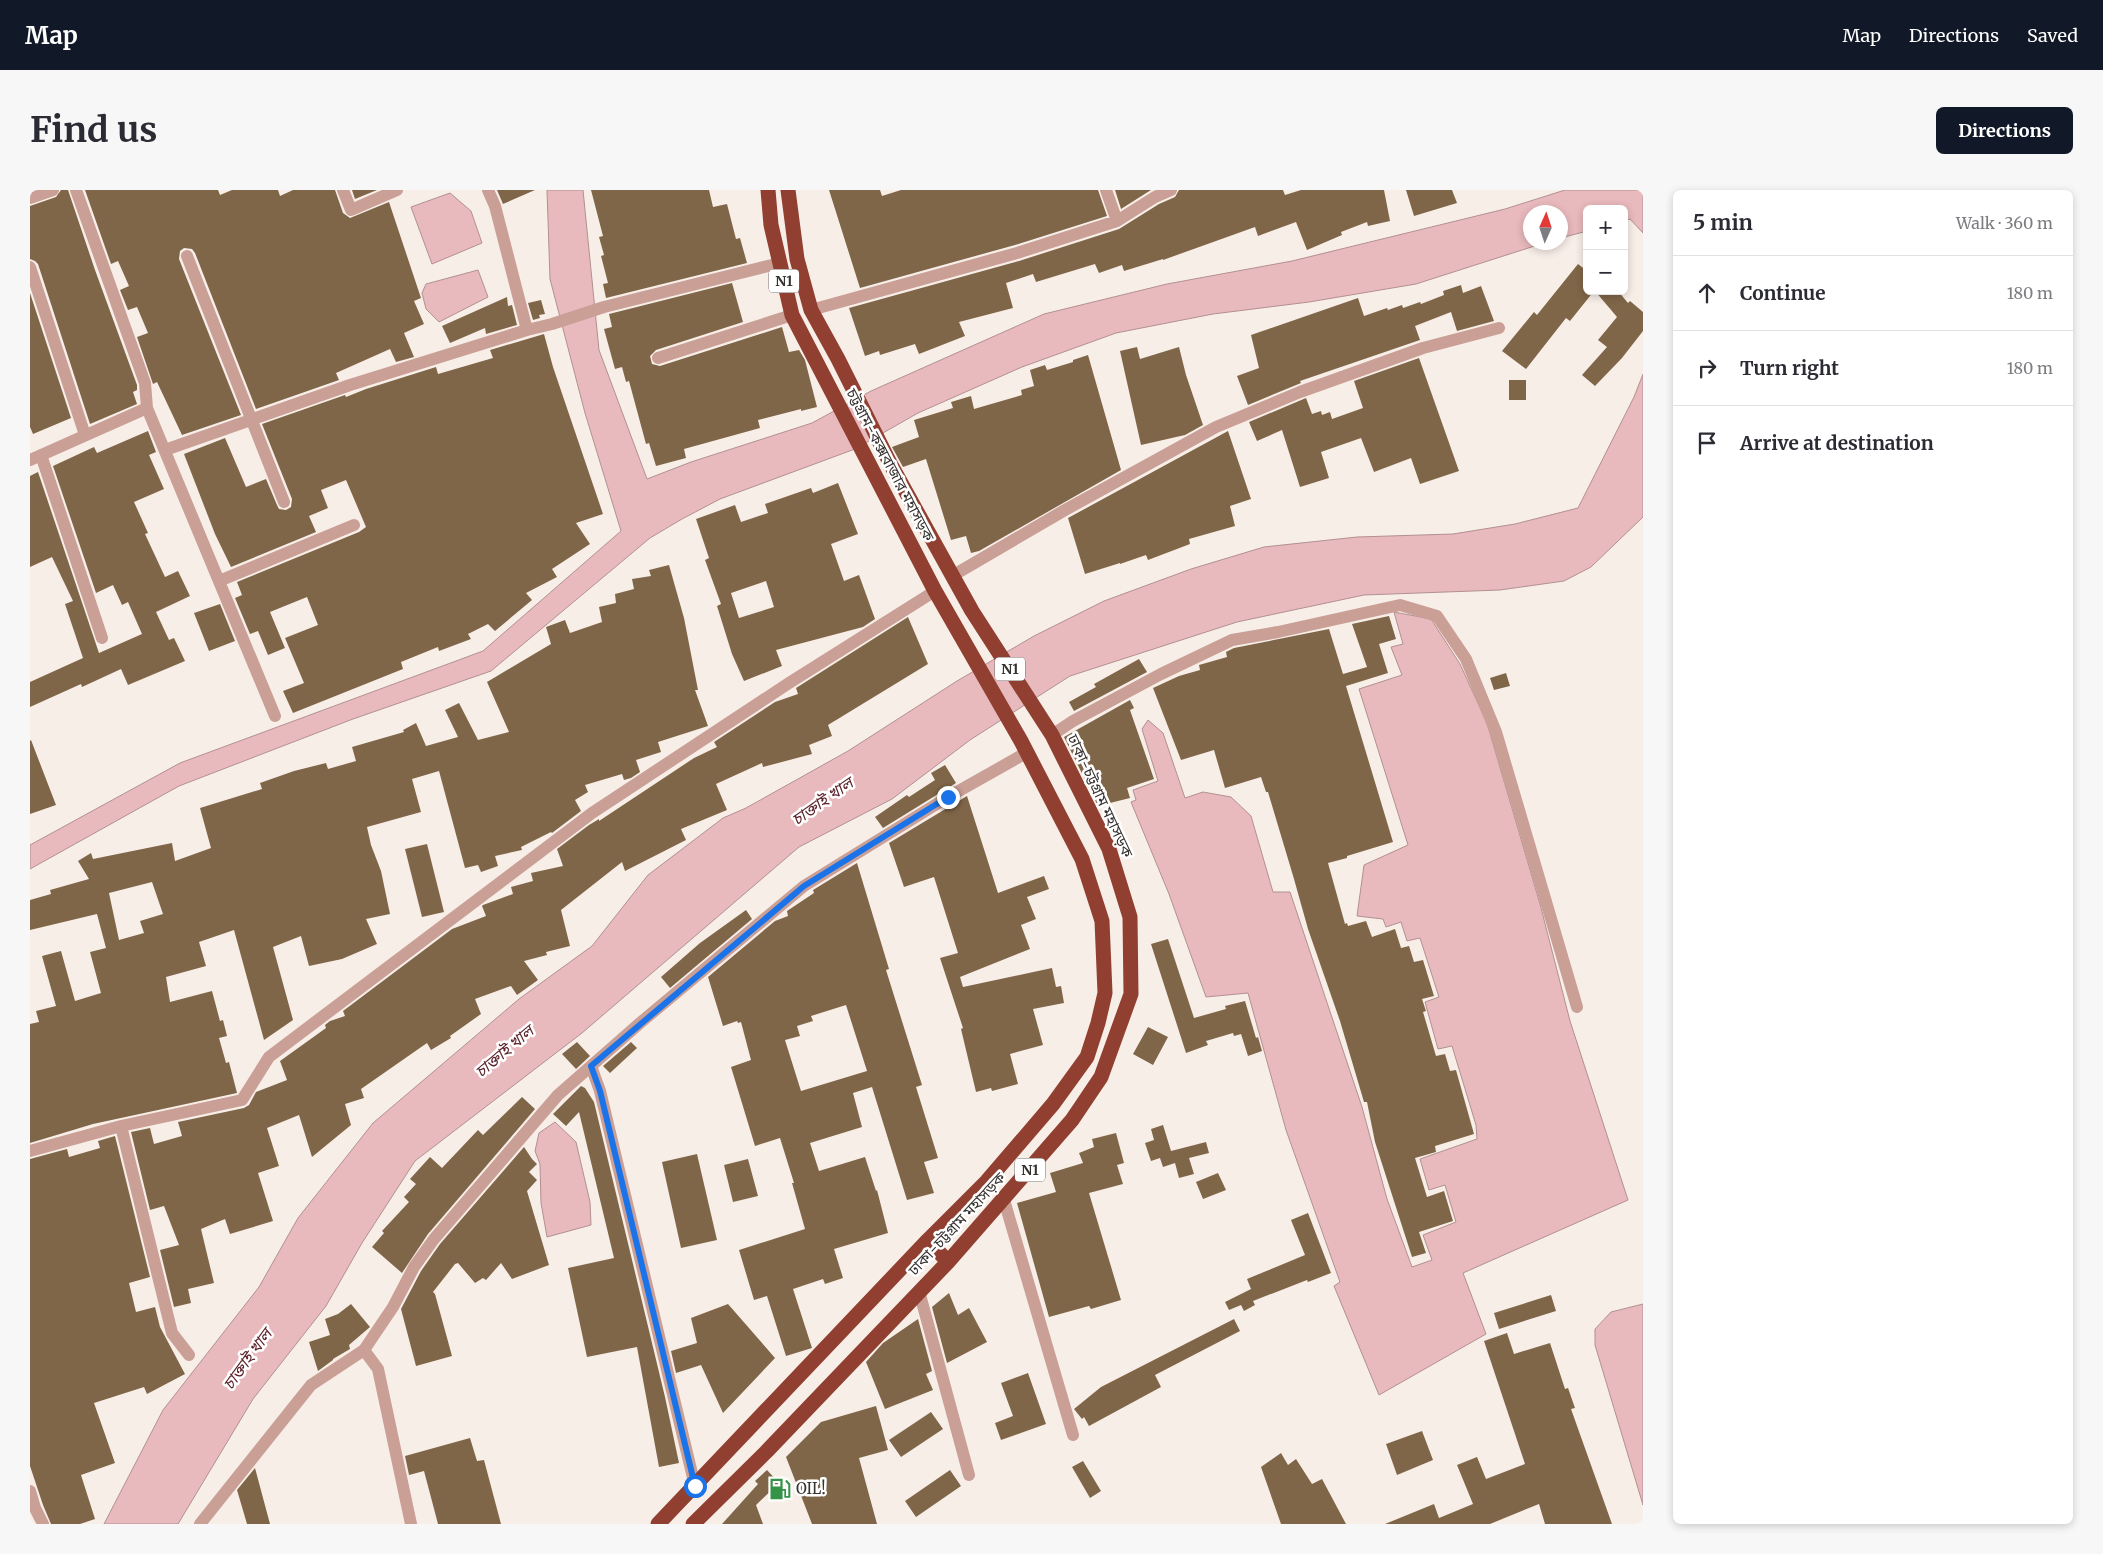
<!DOCTYPE html>
<html lang="en">
<head>
<meta charset="utf-8">
<style>
  body { margin:0; font-family:Merriweather,"Noto Sans Bengali",serif; background:#f7f7f7; color:#2b2b33 }
  .controls { position:absolute; right:15px; top:15px; display:grid; overflow:hidden; border-radius:8px; box-shadow:0 2px 8px #0003 }
  .controls button { width:45px; height:45px; display:grid; place-items:center; padding:0; border:0; border-bottom:1px solid #e1e1e2; background:#fff; color:#2b2b33; font:25px sans-serif }
  .compass { position:absolute; left:1493px; top:15px; width:45px; height:45px; border-radius:50%; background:#fff; box-shadow:0 2px 8px #0003; rotate:3deg }
  .stop { position:absolute; width:15px; height:15px; margin:-11px; border:4px solid #1a73e8; border-radius:50%; background:#fff }
  .stop.end { background:#1a73e8; border-color:#fff; box-shadow:0 1px 5px #0008 }
  .list { margin:0; padding:0; list-style:none }
  h2 { display:flex; justify-content:space-between; align-items:center; height:65px; margin:0; padding:0 20px; font-size:21px }
  h2 small { font-size:16px; font-weight:400; color:#7c7c81 }
  .list li { display:grid; grid-template-columns:32px 1fr auto; gap:15px; align-items:center; box-sizing:border-box; height:75px; padding:0 20px; border-top:1px solid #e1e1e2 }
  .list b { display:block; font-size:19px; white-space:nowrap }
  .list em { font-size:16px; font-style:normal; color:#7c7c81 }
  .icon { flex:none; width:28px; height:28px; fill:none; stroke:currentColor; stroke-width:2; stroke-linecap:round; stroke-linejoin:round }
  .map { position:relative; flex:none; width:1613px; height:1334px; overflow:hidden; border-radius:8px }
  header { display:flex; align-items:center; gap:30px; box-sizing:border-box; height:70px; padding:0 25px; background:#111827; color:#fff }
  header strong { font-size:24px }
  nav { display:flex; gap:28px; margin-inline-start:auto; font-size:18px }
  .intro { display:flex; align-items:center; justify-content:space-between; box-sizing:border-box; height:120px; padding:0 30px }
  h1 { margin:0; font-size:35px }
  .button { padding:12px 22px; border-radius:8px; background:#111827; color:#fff; font-size:18px; font-weight:700 }
  main { display:flex; gap:30px; padding:0 30px }
  aside { flex:1; background:#fff; border-radius:8px; box-shadow:0 2px 8px #0003 }
  .map>svg:first-child { display:block }
  .water { fill:#e8b9bd; stroke:#b29092 }
  .building { fill:#806648; fill-rule:evenodd }
  .lines { fill:none; stroke-linecap:round; stroke-linejoin:round }
  .street { stroke:#c99f96; stroke-width:12 }
  .highway { stroke:#913f30; stroke-width:15 }
  .route { stroke:#1a73e8; stroke-width:6 }
  .labels { text-anchor:middle; stroke-width:5; stroke-linejoin:round; paint-order:stroke }
  .shield { fill:#fff; stroke:#726f6d; stroke-width:1 }
  .shield-label { font-size:14px; font-weight:bold; fill:#35312f }
  .street-label { font-size:15px; fill:#35312f; stroke:#fff }
  .poi-label { font-size:15px; fill:#35312f; stroke:#fff; text-anchor:start }
  .water-label { font-size:16px; font-style:italic; fill:#5b222b; stroke:#fff }
</style>
</head>
<body>
<header>
<strong>Map</strong>
<nav><a>Map</a><a>Directions</a><a>Saved</a></nav>
</header>
<div class="intro"><h1>Find us</h1><a class="button">Directions</a></div>
<main>
<div class="map">
<svg width="1613" height="1334" viewBox="0 0 1613 1334">
  <rect width="100%" height="100%" fill="#f8eee8"/>
  <!-- water -->
  <path class="water" d="M517 0H553L569 160 617 289 661 272 782 233 841 201 1014 124 1137 94 1262 71 1475 19 1535 0H1613V43L1600 29 1594 31V19H1557V41L1531 48 1530 22H1500V52L1514 53 1386 94 1279 112 1183 124 1086 143 992 177 888 223 825 259 690 309 652 329 620 348 461 481 323 529 149 596 0 679V655L150 573 453 461 591 341 555 223 520 89Z
    M420 3 441 21 452 53 402 74 381 17Z
    M448 80 458 107 409 132 396 119 392 103 396 94Z
    M1613 184V327L1561 377 1534 391 1470 400 1334 405 1207 432 1040 486 940 550 862 609 769 657 552 843 385 971 332 1053 296 1116 223 1209 148 1334H74L133 1220 229 1097 268 1028 343 933 489 809 562 756 618 685 693 628 716 618 818 561 927 491 1004 446 1074 411 1161 379 1234 357 1327 347 1423 344 1485 334 1548 318 1604 207Z
    M1364 422 1401 429 1430 474 1457 533 1510 714 1540 831 1598 1010 1433 1083 1456 1144 1349 1205 1304 1096 1310 1092 1256 940 1218 803 1176 807 1139 704 1101 612 1106 610 1103 600 1128 591 1112 539 1118 530 1133 543 1155 608 1173 602 1201 607 1221 626 1243 702H1260L1332 917 1357 1009 1382 1077 1402 1070 1393 1045 1426 1032 1415 995 1399 1000 1390 969 1447 949 1446 935 1422 856 1408 859 1395 812 1409 807 1390 748 1377 751 1371 732 1356 737 1353 729 1327 726 1334 675 1378 655 1329 499 1372 485 1361 457 1373 454Z
    M525 932 546 952 560 1012 561 1035 517 1047 511 1013 510 974 505 961 509 943Z
    M1613 1114V1315L1565 1155V1139L1581 1122Z"/>
  <!-- building -->
  <path class="building" d="M31 0H38L65 80 107 195V200L103 202 107 214 60 234 8 74 5 71 0 69V16L26 7Z
    M55 0H188L190 5 202 0H248L250 6 263 0H305L313 23 320 28 359 12 391 108 384 111 394 134 374 143 384 167 366 172 360 159 306 183 309 190 226 219 165 63 162 59 154 58 150 61 149 69 211 225 152 245 127 192 123 194 107 147 118 143 107 117 98 120 90 100 99 96 88 71 81 74Z
    M322 0H347L325 9Z
    M467 0H505L473 14Z
    M561 0H679L683 17 697 14 706 49 710 48 717 73 576 108 573 94 578 93 571 66 574 65 569 47 573 46Z
    M799 0H850L852 6 871 0H1068L1077 26 985 55 830 98Z
    M1085 0H1121L1091 19Z
    M1149 0H1253L1255 5 1271 0H1354L1360 31 1338 36 1337 32 1311 42 1312 45 1277 60 1266 32 1228 46 1225 37 1133 70V69L1094 81 1092 75 1069 83 1065 74 1006 92 1003 84 976 93 983 118 929 132 935 146 889 164 885 154 850 165 849 161 835 166 819 118 989 71 1089 39 1129 14 1145 7Z
    M1376 0H1422L1427 13 1384 26Z
    M1548 74 1557 81V101H1564L1540 131 1536 128 1496 179 1472 161 1504 122 1507 125Z
    M702 93 713 132 626 160 620 166 622 174 630 176 752 137 759 162 769 160 775 170 787 217 771 221V219L728 230 730 238 654 259 656 268 626 276 619 253 616 254 599 191 596 192 592 177 585 179 574 139 582 137 579 124Z
    M1431 95 1433 103 1451 96 1464 131 1427 141 1421 122 1385 136 1390 150 1270 191 1271 193 1218 215 1207 186 1229 178 1221 145 1328 108 1334 126 1357 118 1358 120 1372 115 1373 118 1390 112 1391 114 1414 105 1413 101Z
    M1565 101H1588L1598 113 1600 111 1613 122V141L1592 168 1565 196 1552 185 1577 157 1568 150 1587 127Z
    M0 103 41 228 3 244 0 237Z
    M477 107 478 116 482 115 487 135 456 144 455 138 420 153 412 136Z
    M511 110 515 124 509 125 510 128 503 130 498 113Z
    M514 144 523 177 573 324 546 333 560 354 522 379 527 387 496 403 502 410 465 441 458 434 438 444 441 449 409 461 408 457 371 472 373 479 263 523 253 501 274 493 255 448 288 435 277 407 240 422 255 458 238 465 228 441 220 444 205 408 212 405 207 392 329 342 336 337 316 290 291 300 298 318 279 326 286 342 201 377 185 344 154 264 195 248 216 297 236 289 247 315 249 319 256 320 261 317 262 309 232 234 315 205 316 207 336 199 406 177 408 184 463 168 460 160Z
    M1107 157 1110 169 1149 157 1156 185 1173 235 1155 245 1111 255 1090 161Z
    M1058 165 1091 280 949 361 941 363 936 346 921 350 896 269 873 277 862 257 889 247 884 230 923 218 921 212 941 206 944 219 992 205 991 200 1004 196 1000 180 1015 175 1017 180 1043 172V170Z
    M1389 168 1429 281 1390 294 1381 268 1344 282 1331 248 1291 262 1299 288 1270 297 1252 240 1227 251 1219 232 1276 208 1282 224 1291 221 1292 225 1300 222 1302 229 1333 218 1324 191Z
    M1479 190H1496V210H1479Z
    M118 241 126 262 119 265 134 299 104 312 118 343 115 344 135 387 148 381 160 406 126 422 139 450 144 448 155 471 98 495 91 479 52 497 51 494 0 517V492L53 468 35 414 43 411 22 367 0 377V286L8 282 69 463 112 444 98 412 92 415 83 395 66 403 23 276 64 257 67 263Z
    M1198 241 1221 309 1200 316 1205 336 1159 349 1160 354 1118 370 1116 365 1090 374V373L1055 384 1038 328Z
    M808 293 828 344 801 354 814 391 829 385 845 429 833 437 746 460 752 476 714 491 702 464 687 416 691 414 675 370 679 368 666 329 705 315 711 332 738 323 735 314 781 298 783 303ZM736 391 744 417 709 428 701 403Z
    M639 375 654 428 668 500H665L678 536 628 552 631 562 606 570 610 582 601 588 594 590 592 584 555 595 558 602 545 610 551 621 522 643 521 642 491 657 492 660 465 666 468 676 451 682 448 675 435 678 409 581 382 589 391 622 337 637 341 655 351 681 360 724 336 729 347 754 312 769 279 776 271 746 243 757 263 830 234 850 204 740 169 752 176 776 136 787 140 812 182 801 190 831 193 830 197 846 189 848 196 873 199 872 207 903 63 934 0 953V834L9 832 6 821 26 816 12 766 31 761 45 811 71 803 60 762 76 758 67 724 0 740V710L21 704 20 700 59 689 48 671 61 663 63 669 142 653 145 671 181 658 170 618 232 599 230 593 264 581 296 573 298 579 326 571 322 557 374 542 373 540 386 533 396 556 428 547 415 520 429 513 448 550 479 542 457 492 521 454 516 437 535 430 540 443 572 432 569 417 586 413 585 404 604 399 602 389 621 386 619 380ZM122 692 133 724 110 731 114 743 89 750 79 703Z
    M190 414 205 451 179 461 164 423Z
    M1359 426 1366 449 1349 454 1358 483 1316 496 1363 652 1317 666V668L1298 673 1315 734 1317 733 1318 736 1336 731 1342 747 1365 739 1371 758 1379 756 1384 772 1393 770 1404 806 1392 809 1396 821 1393 822 1406 866 1415 864 1420 881 1426 880 1444 944 1405 956 1406 962 1385 968 1397 1007 1414 1001 1423 1031 1389 1042 1396 1063 1382 1067 1345 952 1337 912H1334L1310 831 1278 739 1264 689 1238 602H1236L1231 587 1195 598 1184 560 1151 570 1123 498 1149 486 1170 480 1169 475 1197 467 1196 462 1204 458 1299 439 1313 484 1337 477 1322 434Z
    M878 427 898 474 798 535 802 546 779 555 782 564 733 577 732 573 686 594 697 620 651 639 656 650 595 681 592 672 531 720 540 756 516 762 517 765 494 771 508 790 487 805 481 796 445 809 451 824 420 846 421 848 401 860 397 853 331 899 334 908 315 914 321 935 282 967 269 925 237 938 249 976 228 983 243 1031 200 1044 195 1029 171 1039 184 1093 158 1099 161 1113 144 1117 130 1060 149 1055 134 1016 120 1020 101 942 120 938 124 954 152 946 148 932 214 918 219 915 226 902 257 890 250 871 296 838 295 835 300 831 315 826 313 821 422 739 456 726 452 716 453 715 483 704 481 697 503 691 501 683 533 676 527 659 559 635 569 629V631L664 568 687 557 684 552 745 512 768 504 766 498Z
    M1109 469 1117 482 1044 521 1039 512 1066 497 1064 494Z
    M1476 483 1480 496 1464 500 1460 488Z
    M1100 510 1104 518 1100 520 1124 589 1097 598 1100 608 1068 616 1034 547Z
    M1 550 26 615 0 624V551Z
    M915 575 926 593 853 638 845 627 877 605 879 607 905 590 901 583Z
    M937 606 968 703 1014 686 1019 699 997 707 1006 729 991 735 1000 759 930 787 933 797 1022 778 1026 797 1031 796 1034 813 1003 819 1013 855 980 864 988 894 962 901 961 898 946 902 931 839 933 838 910 768 928 763 904 687 874 697 859 653Z
    M397 654 414 722 392 727 375 659Z
    M827 673 859 779 856 780 892 895 886 897 908 968 894 972 904 1003 877 1010 842 897 823 903 832 937 780 953 789 981 835 967 846 1001 847 1000 858 1043 804 1059 813 1088 795 1094 793 1089 763 1099 782 1158 756 1166 737 1106 724 1110 709 1060 775 1039 762 993H764L750 948 725 956 701 877 721 870 711 832 708 833 707 831 693 836 678 787 745 731 758 726 757 721 784 703 783 700ZM816 815 837 881 771 901 755 850 770 846 767 836 783 831 781 826Z
    M716 720 722 729 640 798 631 787 670 753Z
    M1138 749 1164 828 1196 819 1195 816 1215 811 1226 848 1228 847 1232 861 1218 866 1211 844 1204 846 1203 843 1176 851 1178 855 1156 863 1121 754Z
    M1118 837 1138 847 1123 875 1103 864Z
    M547 852 560 866 546 879 532 864Z
    M601 852 607 858 580 883 573 876Z
    M551 896 555 898 564 912 635 1207 649 1273 629 1277 607 1157 557 1167 538 1078 584 1068 549 922 536 936 523 924Z
    M492 907 505 919 398 1044 372 1083 342 1057 354 1043 352 1041 379 1012 374 1007 386 994 380 989 400 967 412 978 448 940 453 945Z
    M1133 935 1141 961 1176 952 1179 963 1159 968 1164 984 1149 988 1145 973 1133 977 1130 968 1121 971 1115 953 1124 950 1121 939Z
    M1086 943 1094 973 1087 975 1093 994 1059 1003 1091 1110 1061 1119 1059 1116 1019 1127 987 1013 1026 1002 1020 983 1053 973 1049 963 1064 957 1062 949Z
    M85 946 120 1087 99 1093 106 1122 125 1117 130 1137 155 1184 117 1204 114 1197 64 1213 85 1273 51 1285 65 1329 50 1334H21L13 1315 0 1276V969L37 959 39 967 70 958 68 951Z
    M494 957 502 969 507 974 499 982 507 990 497 1001 519 1075 482 1089 471 1073 456 1090 453 1088 445 1093 428 1073 425 1074 403 1102 405 1104 422 1166 386 1176 371 1119 391 1081 410 1054Z
    M667 964 687 1050 651 1058 632 972Z
    M718 969 728 1006 703 1012 694 975Z
    M1188 983 1196 1000 1173 1009 1166 992Z
    M1278 1023 1301 1083 1278 1092 1277 1090 1223 1111 1225 1115 1214 1121 1211 1115 1199 1120 1195 1112 1221 1099 1217 1089 1275 1065 1261 1030Z
    M919 1103 928 1125 939 1118 957 1152 917 1173 902 1117Z
    M1521 1105 1526 1121 1469 1139 1464 1123Z
    M321 1114 340 1137 319 1155 320 1159 303 1169V1170L288 1181 279 1152 300 1145 295 1129 308 1124Z
    M698 1114 745 1168 693 1223 671 1175 646 1183 641 1161 667 1153 661 1128Z
    M888 1129 902 1181 896 1184 903 1200 855 1219 836 1172 853 1153Z
    M1204 1129 1210 1141 1125 1185 1131 1197 1059 1236 1054 1227 1052 1229 1044 1219 1071 1197Z
    M1477 1143 1484 1164 1520 1153 1535 1199 1538 1198 1545 1218 1541 1219 1582 1334H1515L1509 1314 1460 1334H1355L1404 1314 1409 1328 1443 1314 1427 1275 1447 1267 1456 1289 1495 1274 1454 1151Z
    M998 1183 1016 1234 971 1250 965 1233 983 1226 971 1193Z
    M846 1216 858 1260 829 1268 847 1334H782L756 1267 791 1232Z
    M901 1222 913 1239 871 1267 859 1250Z
    M1392 1241 1403 1270 1367 1285 1356 1254Z
    M440 1248 447 1271 454 1270 471 1334H408L394 1281 379 1285 375 1266Z
    M1251 1263 1258 1275 1266 1269 1282 1294 1292 1289 1316 1334H1251L1231 1277Z
    M1053 1271 1071 1301 1060 1308 1042 1277Z
    M225 1278 240 1334H217L207 1300Z
    M737 1280 749 1293 726 1315 733 1334H692L728 1294 725 1291Z
    M920 1280 931 1296 886 1327 875 1311Z"/>
  <g class="lines">
    <!-- street -->
    <path class="street" d="M46 0 115 193 117 218 245 526
      M313 0 321 20 367 0
      M458 0 465 16 497 140
      M1076 0 1087 31
      M0 8 23 0
      M157 66 254 312
      M0 77 55 245
      M781 120 987 63 1087 31 1125 7 1141 0
      M628 168 762 125
      M135 260 320 195 497 140 522 134 574 117 750 73
      M11 265 72 448
      M0 270 117 218
      M922 386 1035 320 1186 237 1270 202 1393 158 1469 138
      M189 391 324 335
      M1022 545 1043 531 1131 484 1202 450 1248 442 1370 415 1407 426 1436 469 1466 542 1547 817
      M561 876 570 901 665 1296
      M91 936 142 1143 159 1165
      M0 961 91 936 212 910 239 867 562 623 759 493 905 401
      M974 1010 1043 1245
      M889 1101 939 1285
      M334 1160 348 1179 381 1334
      M0 1301 5 1318 13 1334
      M170 1334 281 1195 334 1160 363 1117 384 1077 404 1049 528 905 610 833 774 696 918 607 996 563"/>
    <!-- highway -->
    <path class="highway" d="M898 1050 918 1072
      M628 1334 898 1050 957 991 1023 914 1057 867 1068 833 1075 803 1072 731 1052 669 991 551 905 401 762 125 741 35 738 0
      M663 1334 736 1262 918 1072 1042 930 1071 887 1101 804 1100 727 1079 659 1022 545 942 421 861 275 808 169 781 120 767 69 758 0"/>
  </g>
  <g class="lines">
    <!-- route -->
    <path class="route" d="M665 1296 570 901 561 876 774 696 918 607"/>
  </g>
  <!-- icons -->
  <defs>
    <g id="fuel-bare" transform="scale(1.725)"><path d="M-5.5-6h7V0h2V4h1.3V-2.5L3-4.5l.8-.8L6-3V5H2.5V1h-1V6h-7ZM-4.2-4.7v3.2H.2V-4.7Z" fill="#339347" stroke="#fff" stroke-width="2.5" paint-order="stroke"/></g>
  </defs>
  <g fill-rule="evenodd">
    <use href="#fuel-bare" x="750" y="1299"/>
  </g>
  <g class="labels">
    <!-- shield labels -->
    <g class="shield">
      <rect x="739" y="79.5" width="30" height="23" rx="4"/>
      <rect x="965" y="467.5" width="30" height="23" rx="4"/>
      <rect x="985" y="968.5" width="30" height="23" rx="4"/>
    </g>
    <g class="shield-label">
      <text x="754" y="96">N1</text>
      <text x="980" y="484">N1</text>
      <text x="1000" y="985">N1</text>
    </g>
    <!-- street labels -->
    <g class="street-label">
      <text transform="translate(860 275) rotate(62)" y="5">চট্টগ্রাম-কক্সবাজার মহাসড়ক</text>
      <text transform="translate(1070 606) rotate(65)" y="5">ঢাকা-চট্টগ্রাম মহাসড়ক</text>
      <text transform="translate(927 1034) rotate(-47)" y="5">ঢাকা-চট্টগ্রাম মহাসড়ক</text>
    </g>
    <!-- poi labels -->
    <g class="poi-label">
      <text x="766" y="1304">OIL!</text>
    </g>
    <!-- water labels -->
    <g class="water-label">
      <text transform="translate(792 611) rotate(-35)" y="6">চাক্তাই খাল</text>
      <text transform="translate(474 861) rotate(-40)" y="6">চাক্তাই খাল</text>
      <text transform="translate(217 1169) rotate(-54)" y="6">চাক্তাই খাল</text>
    </g>
  </g>
</svg>
<div class="controls">
<button>+</button>
<button>−</button>
</div>
<svg class="compass" viewBox="-18 -18 36 36"><path d="M0-13l5 13h-10z" fill="#e53935"/><path d="M0 13l5-13h-10z" fill="#7c7c81"/></svg>
<div class="stop" style="left:665px;top:1296px"></div>
<div class="stop end" style="left:918px;top:607px"></div>
</div>
<aside>
<h2>5 min<small>Walk · 360 m</small></h2>
<ul class="list">
<li><svg class="icon" aria-label="ahead" viewBox="0 0 24 24"><path d="M12 20V5M6 11l6-6 6 6"/></svg><div><b>Continue</b></div><em>180 m</em></li>
<li><svg class="icon" aria-label="right" viewBox="0 0 24 24"><path d="M7 20v-9h11M14 6l5 5-5 5"/></svg><div><b>Turn right</b></div><em>180 m</em></li>
<li><svg class="icon" aria-label="arrive" viewBox="0 0 24 24"><path d="M6 21V4h12l-3 4 3 4H6"/></svg><div><b>Arrive at destination</b></div></li>
</ul>
</aside>
</main>
</body>
</html>
